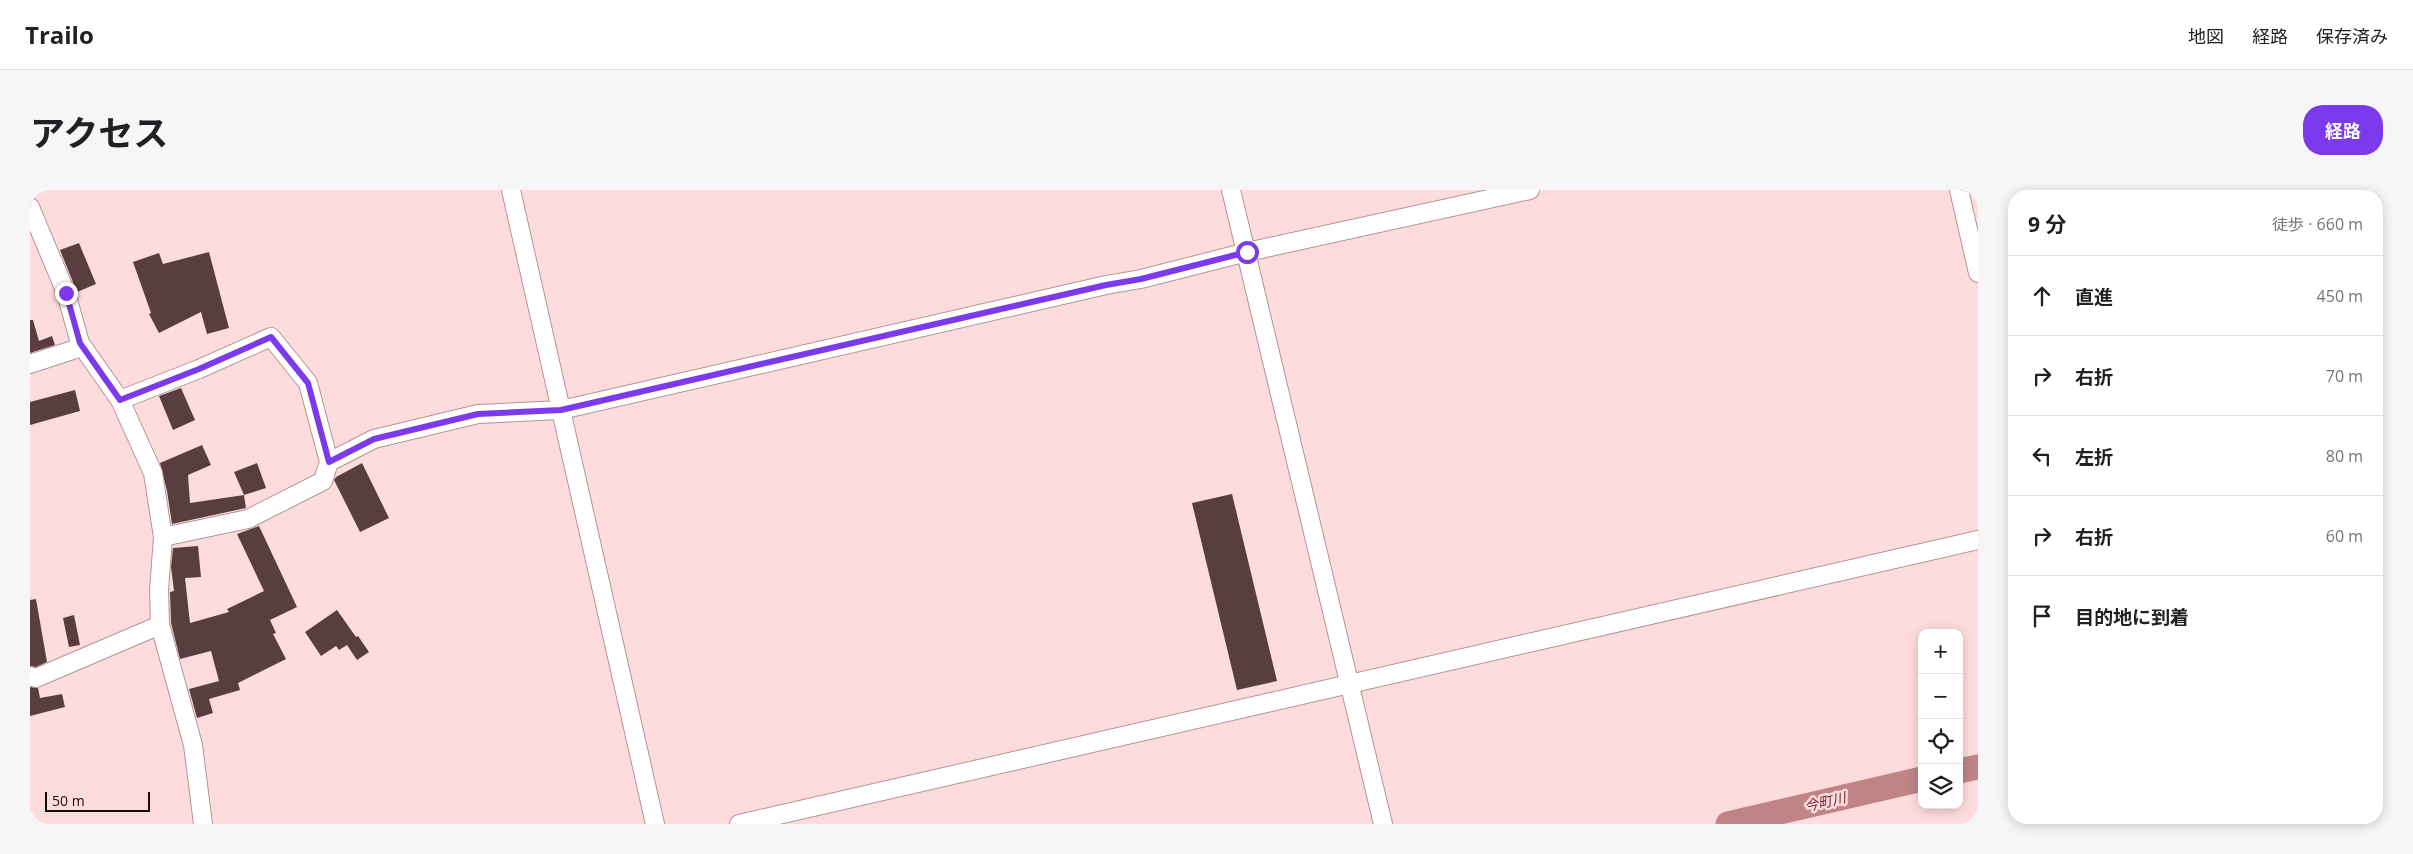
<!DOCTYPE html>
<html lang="ja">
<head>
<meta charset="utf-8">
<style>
  body { margin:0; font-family:"Open Sans","Noto Sans JP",sans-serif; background:#f6f6f6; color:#202124 }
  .controls { position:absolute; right:15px; bottom:15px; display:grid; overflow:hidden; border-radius:10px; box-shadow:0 2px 12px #0003 }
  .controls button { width:45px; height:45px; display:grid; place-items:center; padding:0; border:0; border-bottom:1px solid #e0e0e0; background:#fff; color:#202124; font:25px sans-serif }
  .scale { position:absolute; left:15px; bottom:12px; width:105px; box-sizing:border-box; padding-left:5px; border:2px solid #180d0d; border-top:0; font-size:14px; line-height:18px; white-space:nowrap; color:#180d0d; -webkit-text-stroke:4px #fedcdd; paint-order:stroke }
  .stop { position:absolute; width:15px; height:15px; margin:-11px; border:4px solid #7c3aed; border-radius:50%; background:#fff }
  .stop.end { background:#7c3aed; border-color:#fff; box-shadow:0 1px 5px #0008 }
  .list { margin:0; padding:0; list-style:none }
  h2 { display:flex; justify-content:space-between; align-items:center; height:65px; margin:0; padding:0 20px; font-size:21px }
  h2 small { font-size:16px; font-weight:400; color:#757577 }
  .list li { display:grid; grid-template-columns:32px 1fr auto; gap:15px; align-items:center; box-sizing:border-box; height:80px; padding:0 20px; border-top:1px solid #e0e0e0 }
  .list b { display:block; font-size:19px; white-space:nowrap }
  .list em { font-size:16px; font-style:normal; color:#757577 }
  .icon { flex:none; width:28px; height:28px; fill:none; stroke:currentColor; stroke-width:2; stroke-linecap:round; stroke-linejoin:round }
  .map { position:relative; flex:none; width:1948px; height:634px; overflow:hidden; border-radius:20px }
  header { display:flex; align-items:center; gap:30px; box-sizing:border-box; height:70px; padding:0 25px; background:#fff; border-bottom:1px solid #e0e0e0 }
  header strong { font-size:24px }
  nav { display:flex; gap:28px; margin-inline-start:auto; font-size:18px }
  .intro { display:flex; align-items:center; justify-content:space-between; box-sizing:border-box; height:120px; padding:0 30px }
  h1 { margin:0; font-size:35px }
  .button { padding:12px 22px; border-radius:20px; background:#7c3aed; color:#fff; font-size:18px; font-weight:700 }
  main { display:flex; gap:30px; padding:0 30px }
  aside { flex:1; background:#fff; border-radius:20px; box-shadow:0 2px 12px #0003 }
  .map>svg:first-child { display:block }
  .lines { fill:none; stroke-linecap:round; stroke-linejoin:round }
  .river { stroke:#bf8586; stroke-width:25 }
  .building { fill:#593e3f }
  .minor-casing { stroke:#b39494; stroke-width:20 }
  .minor { stroke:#fff; stroke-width:18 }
  .route { stroke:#7c3aed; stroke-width:6 }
  .labels { text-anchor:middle; stroke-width:5; stroke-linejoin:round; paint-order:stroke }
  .water-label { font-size:14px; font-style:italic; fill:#661f27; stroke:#fedcdd }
</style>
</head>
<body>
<header>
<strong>Trailo</strong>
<nav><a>地図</a><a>経路</a><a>保存済み</a></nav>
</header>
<div class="intro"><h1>アクセス</h1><a class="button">経路</a></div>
<main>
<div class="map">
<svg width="1948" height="634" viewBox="0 0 1948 634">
  <rect width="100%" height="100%" fill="#fedcdd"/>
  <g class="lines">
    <!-- river -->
    <path class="river" d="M1929 581 1948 577
      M1698 634 1892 589"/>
  </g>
  <!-- building -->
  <path class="building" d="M49 53 66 94 47 102 30 60Z
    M179 62 199 138 177 144 171 122 129 143 119 124 121 123 103 72 129 63 133 74Z
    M0 130H3L9 151 22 146 25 155 0 163Z
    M151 198 165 230 143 240 129 206Z
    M45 200 50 221 0 235V212Z
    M172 255 181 275 158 285 160 313 214 305 216 318 142 334 137 301 130 273Z
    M227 273 236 298 214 305 204 282Z
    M332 273 359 328 330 342 304 290 306 287Z
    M1202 304 1247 491 1207 500 1162 313Z
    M229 336 267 417 240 430 246 443 243 444 256 469 208 493 210 500 179 509 183 523 167 528 159 499 189 491 181 461 150 469 141 433 140 402 144 401 141 377 143 358 168 356 171 387 155 388 160 433 199 422 197 419 234 401 207 344Z
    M6 409 17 472 6 477 0 476V410Z
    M307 420 326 447 328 446 339 462 327 470 317 455 309 460 306 456 291 466 275 442Z
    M44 425 50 455 39 457 33 428Z
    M0 497 8 498 10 508 32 504 35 517 0 526Z"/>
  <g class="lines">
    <!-- minor casing -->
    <g class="minor-casing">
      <path id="minor" d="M481 0 625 634
        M1201 0 1353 634
        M1929 0 1948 83
        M0 17 36 103 50 153 90 210 123 283 133 347 129 400 130 435 163 555 173 634
        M0 174 52 157
        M90 210 169 179 241 147 278 193 299 272 344 249 448 224 531 220 1076 95 1111 89 1217 62 1500 0
        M133 347 218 329 293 291 299 272
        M0 486 6 488 130 435
        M709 634 1948 350"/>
    </g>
    <!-- minor -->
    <use href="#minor" class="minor"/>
  </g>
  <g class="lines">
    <!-- route -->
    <path class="route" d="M36 103 50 153 90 210 169 179 241 147 278 193 299 272 344 249 448 224 531 220 1076 95 1111 89 1217 62"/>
  </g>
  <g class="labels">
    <!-- water labels -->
    <g class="water-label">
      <text transform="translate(1795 612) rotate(-13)" y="5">今町川</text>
    </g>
  </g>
</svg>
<div class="controls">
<button>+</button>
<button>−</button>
<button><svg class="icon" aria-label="locate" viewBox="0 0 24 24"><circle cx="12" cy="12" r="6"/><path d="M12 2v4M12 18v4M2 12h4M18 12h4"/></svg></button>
<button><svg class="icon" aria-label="layers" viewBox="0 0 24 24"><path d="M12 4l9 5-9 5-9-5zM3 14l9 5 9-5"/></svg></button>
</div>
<div class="scale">50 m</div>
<div class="stop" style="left:1217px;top:62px"></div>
<div class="stop end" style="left:36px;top:103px"></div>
</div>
<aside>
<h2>9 分<small>徒歩 · 660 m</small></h2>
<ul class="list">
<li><svg class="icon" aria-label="ahead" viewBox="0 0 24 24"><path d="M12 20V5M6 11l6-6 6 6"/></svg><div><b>直進</b></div><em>450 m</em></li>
<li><svg class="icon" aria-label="right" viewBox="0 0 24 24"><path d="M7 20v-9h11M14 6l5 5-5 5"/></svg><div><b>右折</b></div><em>70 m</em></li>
<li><svg class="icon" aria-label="left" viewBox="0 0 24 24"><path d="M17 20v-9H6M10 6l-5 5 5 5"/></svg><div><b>左折</b></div><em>80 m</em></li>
<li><svg class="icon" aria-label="right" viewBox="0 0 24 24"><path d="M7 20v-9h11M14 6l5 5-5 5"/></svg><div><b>右折</b></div><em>60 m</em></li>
<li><svg class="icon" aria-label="arrive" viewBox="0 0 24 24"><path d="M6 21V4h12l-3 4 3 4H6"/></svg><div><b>目的地に到着</b></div></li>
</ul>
</aside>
</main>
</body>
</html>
